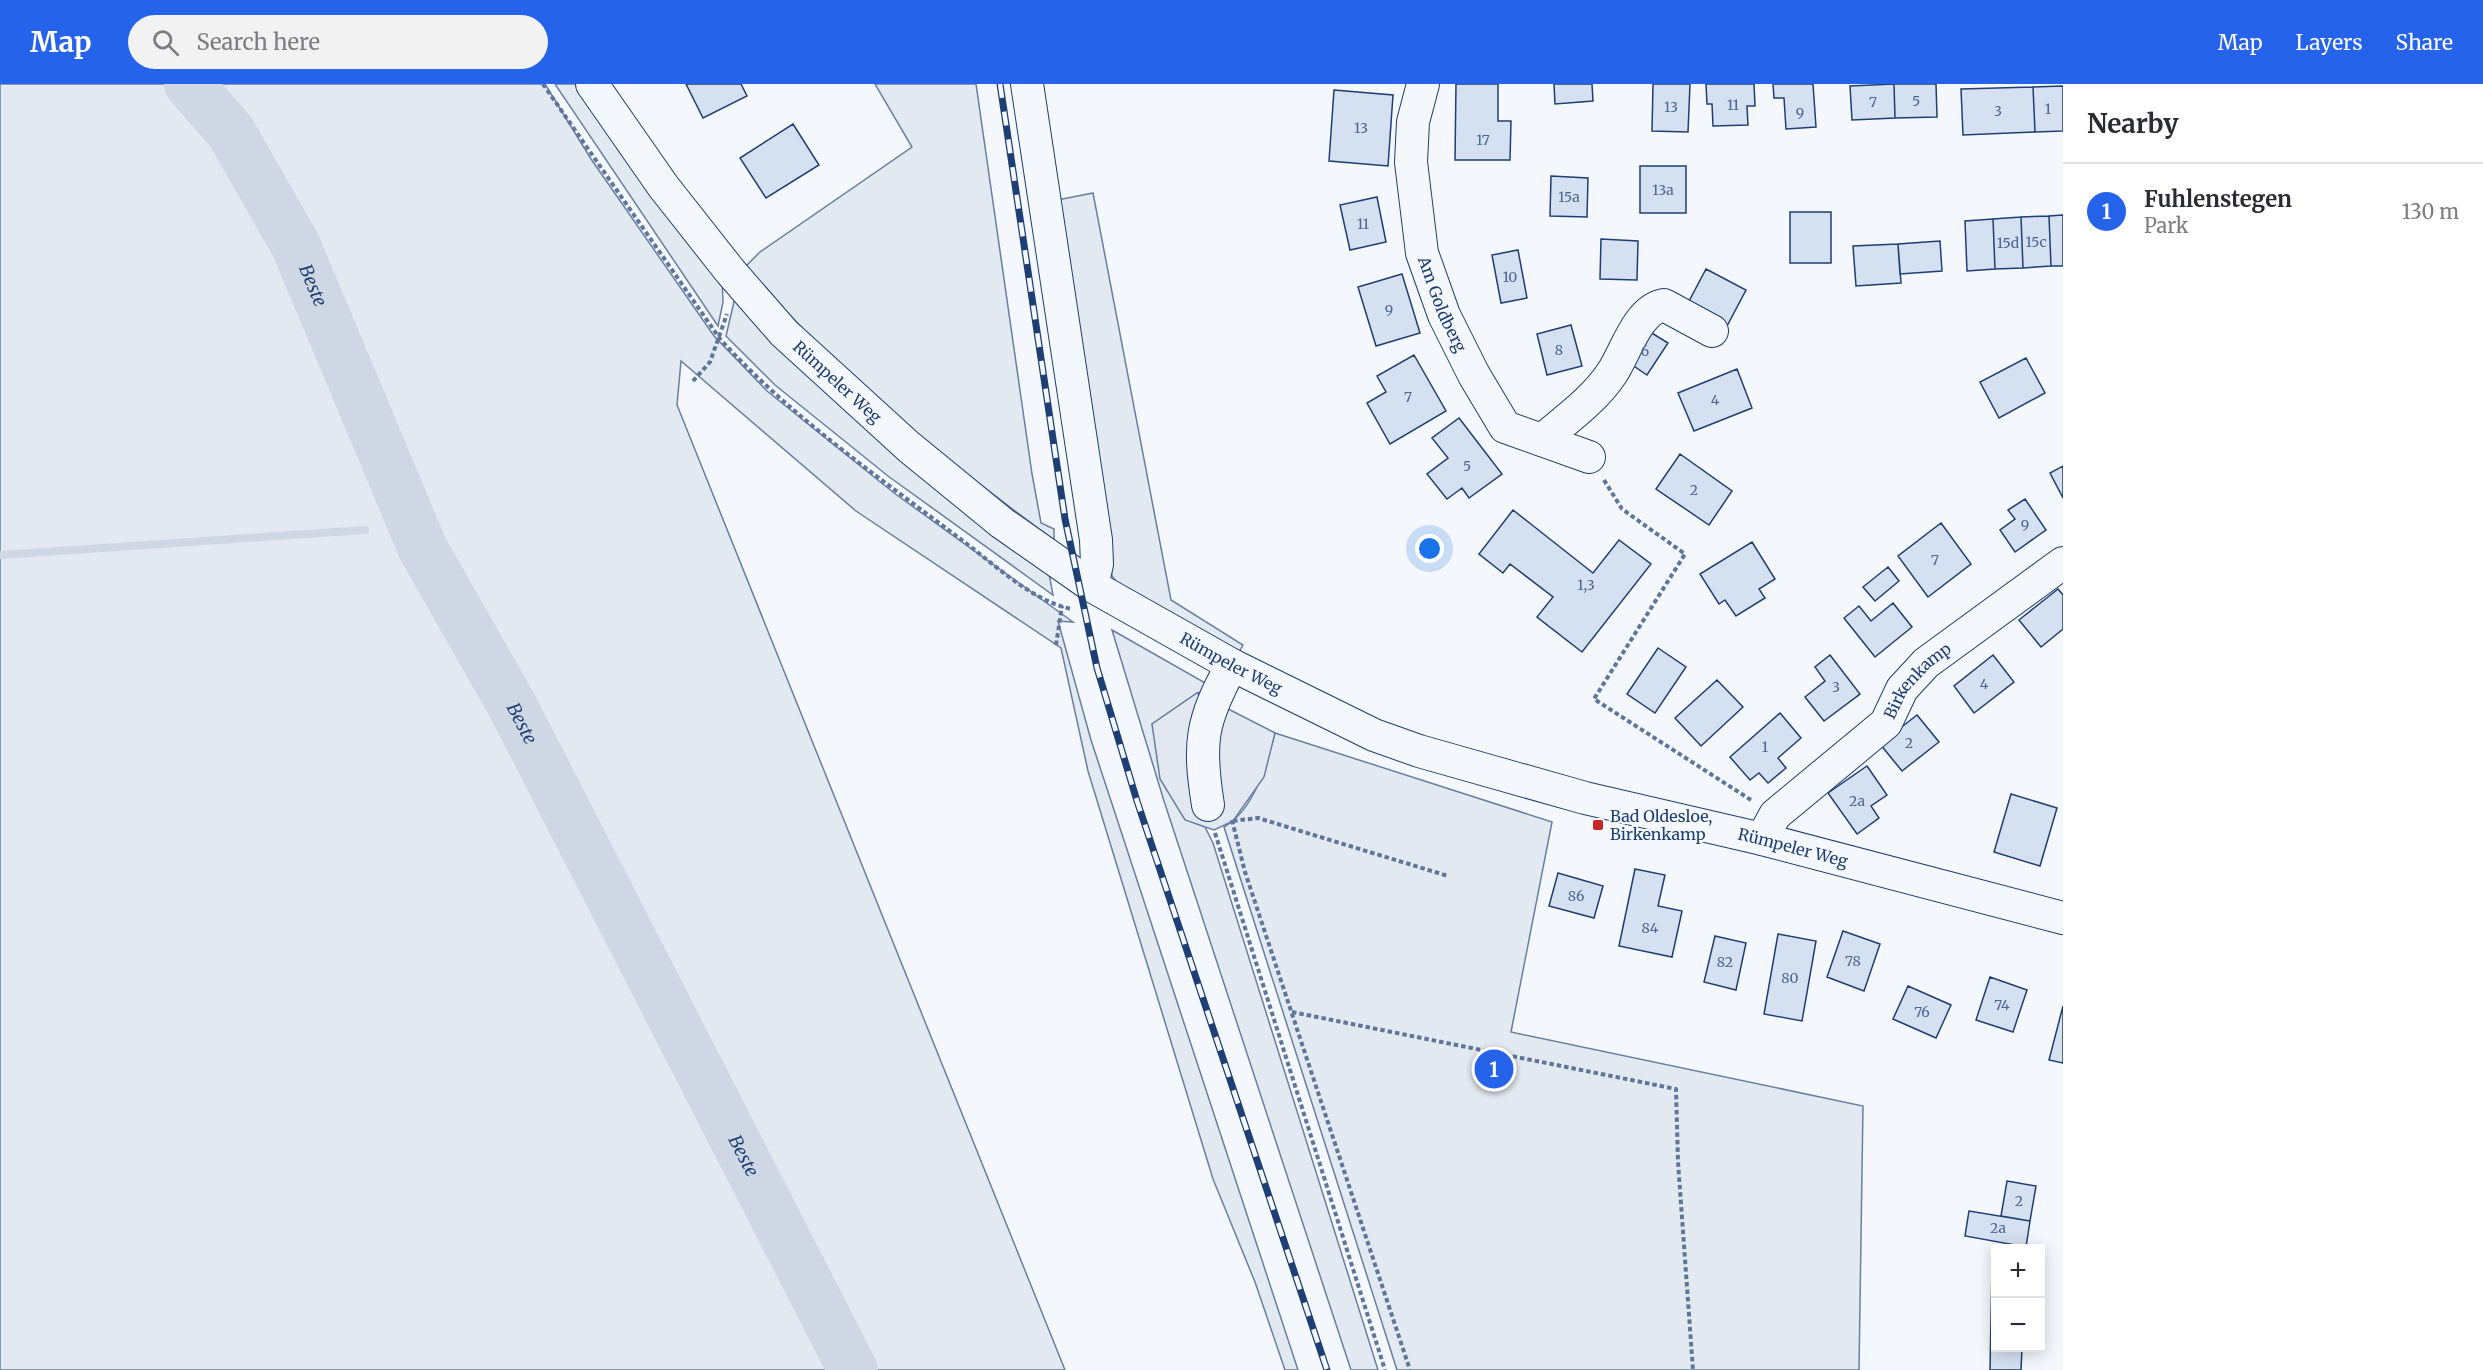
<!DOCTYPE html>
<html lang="en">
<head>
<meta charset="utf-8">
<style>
  body { margin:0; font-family:Merriweather,serif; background:#f2f2f3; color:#2b2b33 }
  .controls { position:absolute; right:18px; bottom:18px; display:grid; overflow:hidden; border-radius:0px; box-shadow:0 3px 15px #0003 }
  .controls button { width:54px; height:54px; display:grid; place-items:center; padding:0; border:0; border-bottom:2px solid #e1e1e2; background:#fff; color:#2b2b33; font:30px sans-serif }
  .you { position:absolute; left:1430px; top:465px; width:21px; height:21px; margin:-15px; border:4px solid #fff; border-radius:50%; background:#1a73e8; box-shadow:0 0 0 9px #1a73e833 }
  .badge { display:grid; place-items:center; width:39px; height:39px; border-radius:50%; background:#2563eb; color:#fff; font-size:20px; font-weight:700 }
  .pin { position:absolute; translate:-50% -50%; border:3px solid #fff; box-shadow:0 2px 6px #0006 }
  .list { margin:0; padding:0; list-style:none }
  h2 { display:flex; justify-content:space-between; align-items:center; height:78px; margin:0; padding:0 24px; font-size:26px }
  h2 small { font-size:20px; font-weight:400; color:#7c7c81 }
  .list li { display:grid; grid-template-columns:39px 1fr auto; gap:18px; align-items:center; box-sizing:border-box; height:96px; padding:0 24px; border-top:2px solid #e1e1e2 }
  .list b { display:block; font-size:22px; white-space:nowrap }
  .list p { margin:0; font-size:20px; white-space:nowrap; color:#7c7c81 }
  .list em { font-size:20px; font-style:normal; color:#7c7c81 }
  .icon { flex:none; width:33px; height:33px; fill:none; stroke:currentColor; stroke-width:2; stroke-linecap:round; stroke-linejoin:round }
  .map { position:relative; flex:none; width:2063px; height:1286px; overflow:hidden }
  header { display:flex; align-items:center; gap:36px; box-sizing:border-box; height:84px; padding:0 30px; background:#2563eb; color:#fff }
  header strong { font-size:28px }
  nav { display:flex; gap:33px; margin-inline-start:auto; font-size:21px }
  .search { width:420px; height:54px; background:#f2f2f3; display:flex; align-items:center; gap:15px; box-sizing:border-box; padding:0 21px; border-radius:33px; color:#7c7c81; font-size:22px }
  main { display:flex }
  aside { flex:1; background:#fff }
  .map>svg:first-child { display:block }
  .green { fill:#e3e9f0; stroke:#687fa3; stroke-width:1.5 }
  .parking { fill:#e3e8f0; stroke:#687fa3; stroke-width:1.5 }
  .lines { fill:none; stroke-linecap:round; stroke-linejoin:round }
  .stream { stroke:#cfd7e4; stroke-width:8 }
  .river { stroke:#cfd7e4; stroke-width:50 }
  .building { fill:#d5e0f0; stroke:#1d3f73; stroke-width:1.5 }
  .minor-casing { stroke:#1d3f73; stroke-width:34 }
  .path { stroke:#5e769c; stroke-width:4; stroke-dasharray:4.5 3; stroke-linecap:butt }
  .minor { stroke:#f4f7fb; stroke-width:32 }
  .rail-casing { stroke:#1d3f73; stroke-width:7 }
  .rail { stroke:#f4f7fb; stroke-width:4.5; stroke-dasharray:14; stroke-linecap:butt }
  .poi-dot { fill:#c62828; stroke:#f4f7fb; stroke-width:2 }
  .labels { text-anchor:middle; stroke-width:4.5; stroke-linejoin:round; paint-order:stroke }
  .number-label { font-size:14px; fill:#4b6792 }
  .street-label { font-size:16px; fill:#1d3f73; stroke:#f4f7fb }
  .poi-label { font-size:16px; fill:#1d3f73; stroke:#f4f7fb; text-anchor:start }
  .water-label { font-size:18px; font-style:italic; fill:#1d3f73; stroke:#f4f7fb }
</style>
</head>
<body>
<header>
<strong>Map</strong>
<div class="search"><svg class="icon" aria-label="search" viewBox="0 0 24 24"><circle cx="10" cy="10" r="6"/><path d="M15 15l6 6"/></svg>Search here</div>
<nav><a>Map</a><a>Layers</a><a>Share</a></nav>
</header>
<main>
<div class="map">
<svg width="2063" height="1286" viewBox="0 0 2063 1286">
  <rect width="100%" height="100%" fill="#f4f7fb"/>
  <!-- green -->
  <path class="green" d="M0 0H545L591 75 714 252 767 307 894 409 1073 538 1058 537 1091 656 1298 1286H1285L1255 1198 1213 1095 1088 687 1061 564 856 427 681 277 677 321 1065 1286H0Z
    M555 0H579L722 194 723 218 718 242Z
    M875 0H976L1032 390 1041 439 1054 445V456C987 406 918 356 857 298 818 261 781 223 745 183L760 168 912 63Z
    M1093 109 1171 516 1243 561 1239 568 1120 502 1112 492 1108 448 1052 117Z
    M736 209 1048 484 1053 511 888 392 775 301 726 252Z
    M1112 546 1207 600 1202 608 1197 609 1152 640 1185 735 1205 743 1213 759 1378 1286H1351L1164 717Z
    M1275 649 1552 738 1511 948 1863 1022 1859 1286H1397L1224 743C1254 726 1267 680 1275 649Z"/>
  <!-- parking -->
  <path class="parking" d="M1197 609 1275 649 1264 693 1233 737 1214 746 1185 736 1160 695 1152 640Z"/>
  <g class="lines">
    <!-- stream -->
    <path class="stream" d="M0 471 365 446"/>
    <!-- river -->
    <path class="river" id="s1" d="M189 0 231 48 296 162 423 465 513 623 853 1286"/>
  </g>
  <!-- building -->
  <path class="building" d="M686 0H741L747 12 703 34Z
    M1456 0H1498V37H1511L1510 76H1455Z
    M1554 0H1592L1593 17 1555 20Z
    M1653 0H1690L1688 48 1652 47Z
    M1706 0H1754L1755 22H1747L1748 41 1713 42 1712 20H1707Z
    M1773 0H1813L1816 43 1786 45 1784 14H1774Z
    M1894 0 1895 34 1852 36 1850 2Z
    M1894 0H1936L1937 33 1895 34Z
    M2063 2V47L2035 48 2033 3Z
    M2033 3 2035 48 1963 51 1961 5Z
    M1334 6 1393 11 1388 82 1329 77Z
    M793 40 819 81 766 114 740 74Z
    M1640 82H1686V129H1640Z
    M1551 92 1588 94 1587 133 1550 132Z
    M1377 113 1386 158 1350 166 1340 121Z
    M1790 128H1831V179H1790Z
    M2063 131V182H2051L2049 132Z
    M2049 132 2051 182 2023 184 2021 133Z
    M2021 133 2023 184 1995 185 1993 135Z
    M1993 135 1995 185 1967 187 1965 137Z
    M1601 155 1638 157 1637 196 1600 195Z
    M1940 157 1942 187 1900 190 1898 160Z
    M1898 160 1901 199 1856 202 1853 162Z
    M1518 166 1527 214 1501 219 1492 171Z
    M1706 185 1746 206 1727 242 1687 221Z
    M1402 190 1420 249 1376 262 1358 203Z
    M1571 241 1582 282 1547 291 1537 250Z
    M1642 243 1668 259 1647 291 1622 274Z
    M1414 271 1446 327 1390 360 1367 319 1386 308 1377 292Z
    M2026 274 2045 309 1999 334 1980 298Z
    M1737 285 1752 324 1694 347 1678 309Z
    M1459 334 1502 390 1469 414 1462 404 1447 415 1427 390 1448 374 1432 354Z
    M1680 370 1732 407 1709 441 1656 405Z
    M2063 382V414L2050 389Z
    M2025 415 2046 446 2015 468 2000 446 2015 435 2008 426Z
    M1513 426 1593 489 1619 456 1651 480 1582 568 1537 533 1553 513 1510 480 1503 489 1479 470Z
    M1941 439 1971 480 1928 513 1898 472Z
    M1752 458 1775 495 1759 505 1765 514 1736 532 1725 516 1719 520 1700 490Z
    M1888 483 1899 497 1875 517 1863 503Z
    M2058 505 2063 511V545L2041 563 2019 536Z
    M1893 519 1912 543 1875 573 1844 534 1859 522 1871 537Z
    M1658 564 1686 583 1655 629 1627 610Z
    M1830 571 1860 610 1824 637 1805 613 1825 597 1815 583Z
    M1993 571 2014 598 1974 629 1954 602Z
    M1717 596 1743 623 1701 662 1675 634Z
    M1780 629 1801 654 1778 674 1786 684 1768 699 1759 689 1750 696 1730 673Z
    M1917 631 1939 658 1902 687 1880 660Z
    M1867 682 1887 711 1871 722 1879 734 1857 750 1828 709Z
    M2011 710 2057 724 2040 782 1994 768Z
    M1635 785 1665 791 1658 822 1682 827 1672 873 1619 862Z
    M1558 789 1603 802 1594 834 1549 822Z
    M1843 847 1880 860 1864 907 1827 893Z
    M1778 850 1816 857 1802 937 1764 930Z
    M1715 852 1746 859 1736 906 1704 898Z
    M1990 893 2027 906 2013 948 1976 936Z
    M1908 902 1951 921 1936 954 1893 935Z
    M2063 922V979L2049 976Z
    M2007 1097 2036 1102 2030 1137 2001 1132Z
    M1969 1127 2030 1137 2026 1163 1965 1152Z
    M1992 1185H1996V1236H1991Z
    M1991 1236H1996V1264H2022L2021 1286H1990Z"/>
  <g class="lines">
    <!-- minor casing -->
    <g class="minor-casing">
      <g id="minor">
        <path id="s2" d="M592 0 663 102 730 187 784 249 909 363 1002 439 1092 502 1232 581 1374 651 1419 667 1585 714 1762 755 2063 834"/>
        <path d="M1027 0 1096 456 1097 480 1092 502"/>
        <path id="s3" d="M1423 0 1413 38 1411 78 1422 169 1444 231 1474 291 1505 343 1589 373"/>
        <path d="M1542 356C1567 335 1594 316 1612 289 1626 268 1637 226 1664 221L1712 247"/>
        <path d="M1208 721C1198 659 1201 637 1232 581"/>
        <path id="s4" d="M1762 755 1775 731 1886 639 1902 605 1926 579 2063 479"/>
      </g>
    </g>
    <!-- path -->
    <path class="path" d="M543 0 720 255C790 332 877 392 959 454 992 478 1030 516 1071 525
      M693 297 710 278 727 230
      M1604 396 1622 425 1685 470 1594 615 1751 716
      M1056 561 1062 522
      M1232 736 1245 788 1410 1286
      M1233 737 1258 734 1448 792
      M1215 749 1385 1286
      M1292 928 1676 1005 1678 1078 1693 1286"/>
    <!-- minor -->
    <use href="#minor" class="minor"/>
    <!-- rail casing -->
    <g class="rail-casing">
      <path id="rail" d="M1000 0 1065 435 1097 584 1137 717 1327 1286"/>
    </g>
    <!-- rail -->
    <use href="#rail" class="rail"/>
  </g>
  <!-- markers -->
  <rect class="poi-dot" x="1592" y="735" width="12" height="12" rx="3"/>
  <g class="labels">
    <!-- number labels -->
    <g class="number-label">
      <text x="1916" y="22">5</text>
      <text x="1873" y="23">7</text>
      <text x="1733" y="26">11</text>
      <text x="1671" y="28">13</text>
      <text x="2048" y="30">1</text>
      <text x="1998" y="32">3</text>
      <text x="1800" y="34">9</text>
      <text x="1361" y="49">13</text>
      <text x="1483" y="61">17</text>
      <text x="1663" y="111">13a</text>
      <text x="1569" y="118">15a</text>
      <text x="1363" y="145">11</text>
      <text x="2036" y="163">15c</text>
      <text x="2008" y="164">15d</text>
      <text x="1510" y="198">10</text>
      <text x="1389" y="231">9</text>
      <text x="1559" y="271">8</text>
      <text x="1645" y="272">6</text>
      <text x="1408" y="318">7</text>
      <text x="1715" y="321">4</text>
      <text x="1467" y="387">5</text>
      <text x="1694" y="411">2</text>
      <text x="2025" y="446">9</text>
      <text x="1935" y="481">7</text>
      <text x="1586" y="506">1,3</text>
      <text x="1984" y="605">4</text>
      <text x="1836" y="608">3</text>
      <text x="1909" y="664">2</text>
      <text x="1765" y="668">1</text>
      <text x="1857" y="722">2a</text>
      <text x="1576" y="817">86</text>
      <text x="1650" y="849">84</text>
      <text x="1853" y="882">78</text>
      <text x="1725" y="883">82</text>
      <text x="1790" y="899">80</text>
      <text x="2002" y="926">74</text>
      <text x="1922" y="933">76</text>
      <text x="2019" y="1122">2</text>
      <text x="1998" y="1149">2a</text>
    </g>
    <!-- street labels -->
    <g class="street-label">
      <text dy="6" stroke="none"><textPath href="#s3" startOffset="226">Am Goldberg</textPath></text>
      <text dy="6" stroke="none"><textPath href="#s2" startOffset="387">Rümpeler Weg</textPath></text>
      <text dy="6" stroke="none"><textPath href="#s2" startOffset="873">Rümpeler Weg</textPath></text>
      <text dy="6" stroke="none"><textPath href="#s4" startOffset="225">Birkenkamp</textPath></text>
      <text dy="6" stroke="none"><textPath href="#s2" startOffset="1467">Rümpeler Weg</textPath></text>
    </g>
    <!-- poi labels -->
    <g class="poi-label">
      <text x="1610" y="738">Bad Oldesloe,<tspan x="1610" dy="18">Birkenkamp</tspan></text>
    </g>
    <!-- water labels -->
    <g class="water-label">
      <text dy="6" stroke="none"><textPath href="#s1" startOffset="238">Beste</textPath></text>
      <text dy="6" stroke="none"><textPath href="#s1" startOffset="724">Beste</textPath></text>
      <text dy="6" stroke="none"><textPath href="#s1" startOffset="1210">Beste</textPath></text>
    </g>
  </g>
</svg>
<div class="controls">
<button>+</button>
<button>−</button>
</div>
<div class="you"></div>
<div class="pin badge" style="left:1494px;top:985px">1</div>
</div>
<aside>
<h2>Nearby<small></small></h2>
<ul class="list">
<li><span class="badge">1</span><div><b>Fuhlenstegen</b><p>Park</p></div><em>130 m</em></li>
</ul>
</aside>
</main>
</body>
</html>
